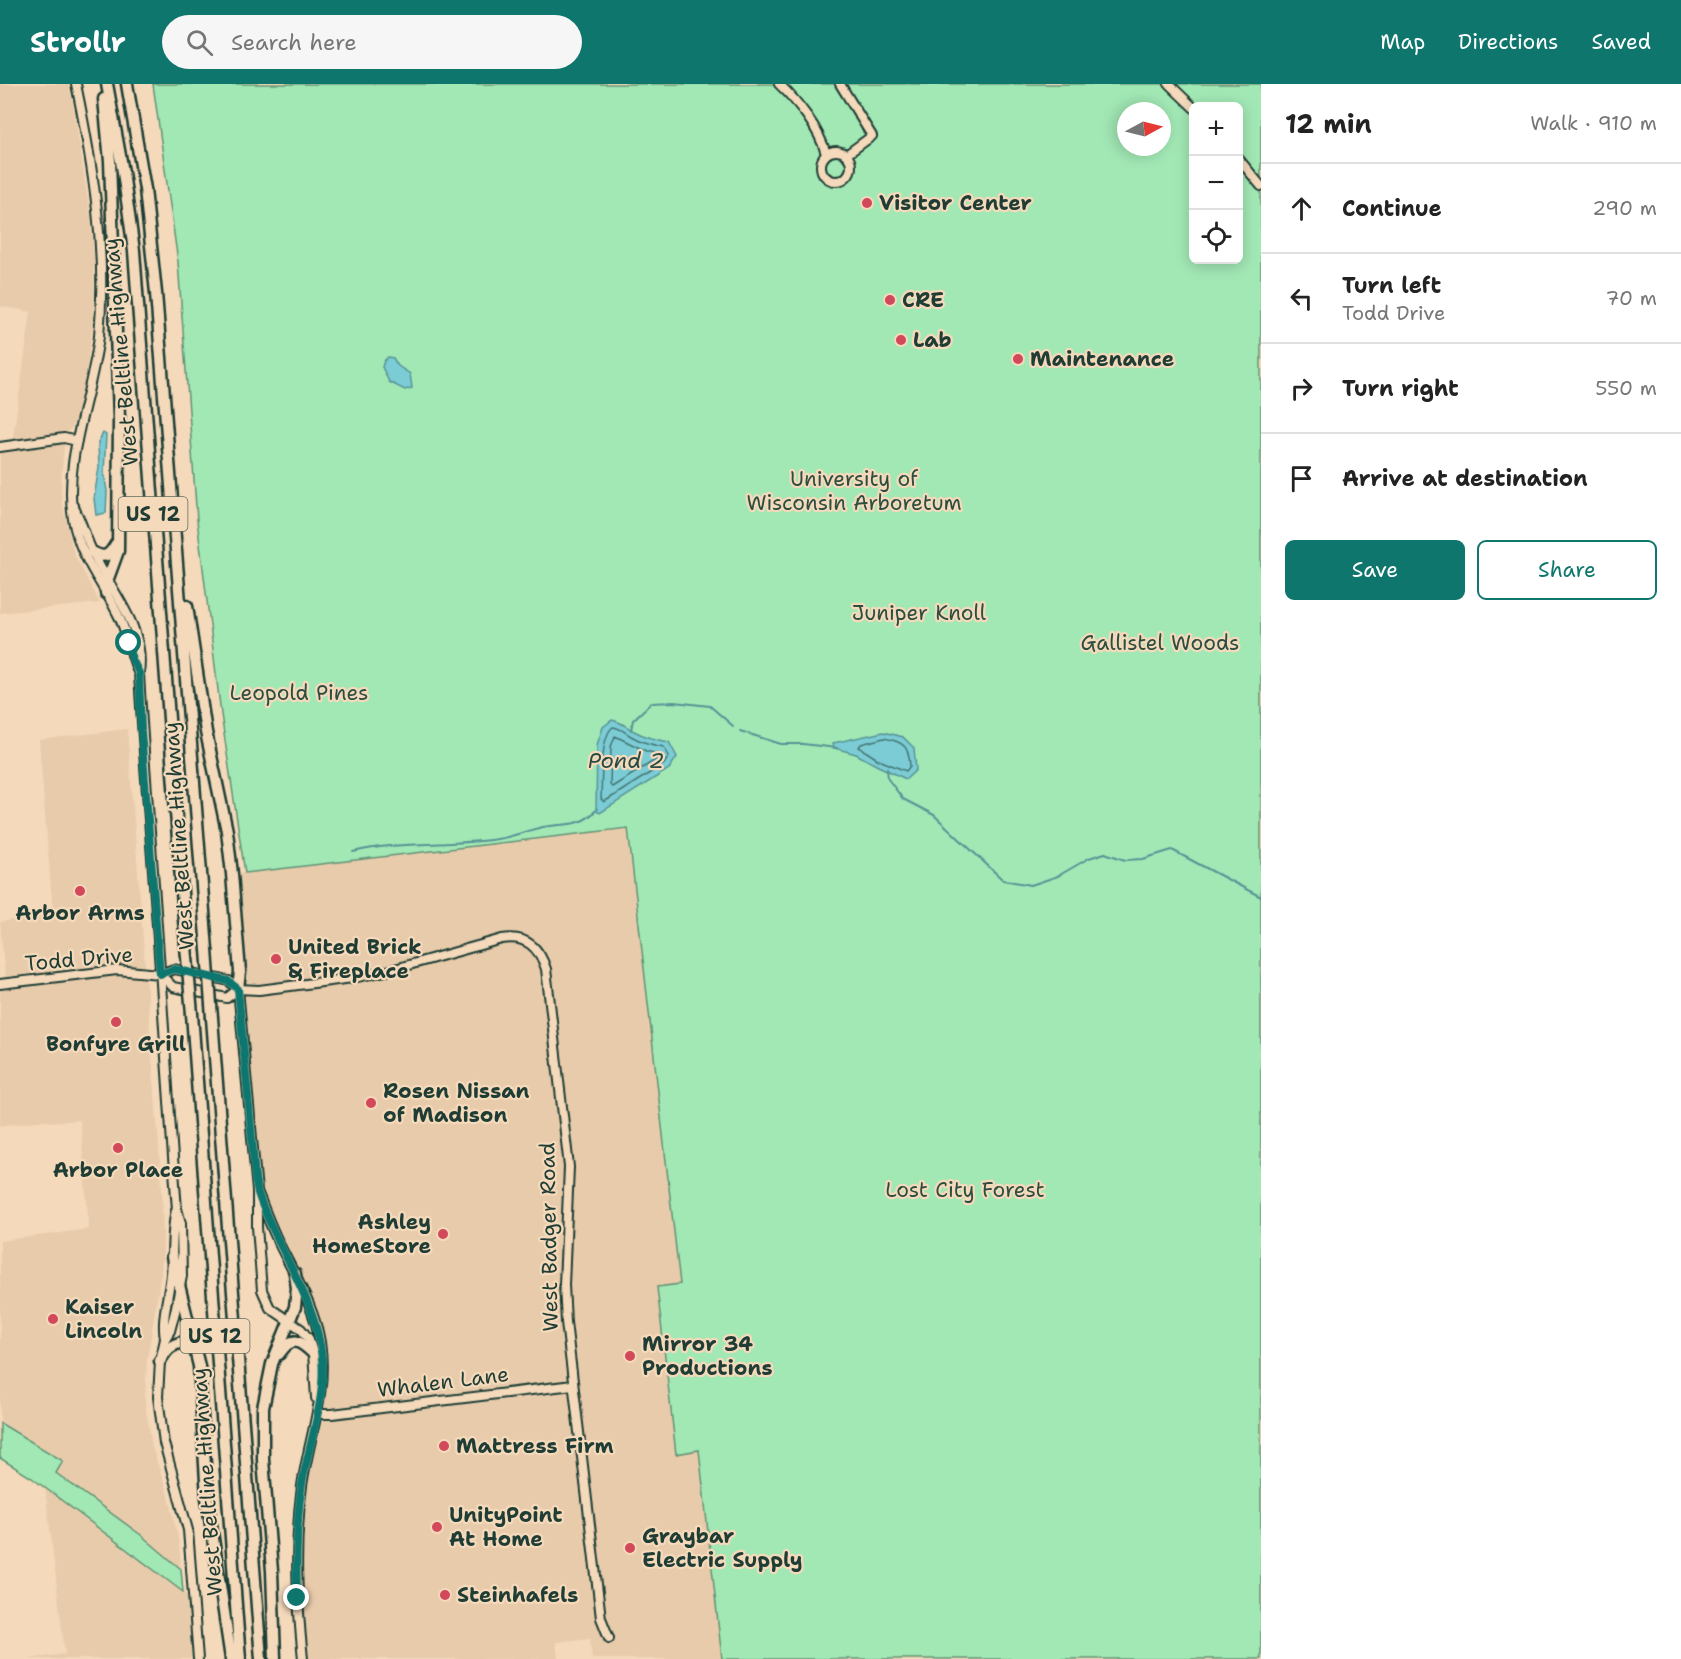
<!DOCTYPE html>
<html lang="en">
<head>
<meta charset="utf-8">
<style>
  body { margin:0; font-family:"Shantell Sans",sans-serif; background:#f6f6f6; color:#222 }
  .controls { position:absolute; right:18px; top:18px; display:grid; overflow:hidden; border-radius:9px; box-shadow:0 3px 15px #0003 }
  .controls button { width:54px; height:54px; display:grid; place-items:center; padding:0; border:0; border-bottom:2px solid #e0e0e0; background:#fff; color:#222; font:30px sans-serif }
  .compass { position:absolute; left:1117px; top:18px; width:54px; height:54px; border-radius:50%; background:#fff; box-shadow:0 3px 15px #0003; rotate:83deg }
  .stop { position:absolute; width:18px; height:18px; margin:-14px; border:4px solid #0f766e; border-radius:50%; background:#fff }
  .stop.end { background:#0f766e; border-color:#fff; box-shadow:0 2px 6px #0008 }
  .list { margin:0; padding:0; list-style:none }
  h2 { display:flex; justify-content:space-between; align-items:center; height:78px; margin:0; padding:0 24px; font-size:26px }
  h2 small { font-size:20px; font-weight:400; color:#767676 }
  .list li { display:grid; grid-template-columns:39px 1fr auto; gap:18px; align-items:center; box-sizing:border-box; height:90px; padding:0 24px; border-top:2px solid #e0e0e0 }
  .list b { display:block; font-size:22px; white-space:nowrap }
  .list p { margin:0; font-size:20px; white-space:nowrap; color:#767676 }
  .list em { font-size:20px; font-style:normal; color:#767676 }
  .actions { display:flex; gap:12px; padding:18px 24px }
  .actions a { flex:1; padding:14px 0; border:2px solid #0f766e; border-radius:9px; text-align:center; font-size:21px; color:#0f766e }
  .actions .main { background:#0f766e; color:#fff }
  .icon { flex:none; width:33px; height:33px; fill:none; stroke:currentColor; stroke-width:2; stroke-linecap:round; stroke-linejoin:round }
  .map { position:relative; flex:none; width:1261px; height:1575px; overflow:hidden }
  header { display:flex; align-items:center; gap:36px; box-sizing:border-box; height:84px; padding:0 30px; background:#0f766e; color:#fff }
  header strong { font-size:28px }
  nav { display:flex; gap:33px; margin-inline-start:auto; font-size:21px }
  .search { width:420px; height:54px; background:#f6f6f6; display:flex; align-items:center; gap:15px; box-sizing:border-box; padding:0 21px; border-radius:33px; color:#767676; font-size:22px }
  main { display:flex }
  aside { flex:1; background:#fff }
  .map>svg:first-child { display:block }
  .built { fill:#e8cbab }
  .green { fill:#a2e8b5; stroke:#609274; stroke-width:1.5; fill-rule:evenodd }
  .water { fill:#7bccd5; stroke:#569395; stroke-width:1.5 }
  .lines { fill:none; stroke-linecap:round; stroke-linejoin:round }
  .shore { stroke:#447674; stroke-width:1.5 }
  .stream { stroke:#569395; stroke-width:2 }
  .minor-casing { stroke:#1f3d34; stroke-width:12 }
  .highway-casing { stroke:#1f3d34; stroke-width:15 }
  .minor { stroke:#f4d9bb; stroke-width:8 }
  .highway { stroke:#f4d9bb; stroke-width:10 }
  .highway-bridge-casing { stroke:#1f3d34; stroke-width:15; stroke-linecap:butt }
  .highway-bridge { stroke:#f4d9bb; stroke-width:10 }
  .route { stroke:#0f766e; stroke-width:8 }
  .poi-dot { fill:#d1495b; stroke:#f4d9bb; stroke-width:2 }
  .labels { text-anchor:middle; stroke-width:4.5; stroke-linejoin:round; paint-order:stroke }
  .shield { fill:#f4d9bb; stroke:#5f6c5c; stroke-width:1.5 }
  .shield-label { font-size:20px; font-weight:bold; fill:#1f3d34 }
  .poi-label { font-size:21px; font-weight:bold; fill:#1f3d34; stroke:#f4d9bb; text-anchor:start }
  .street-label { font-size:21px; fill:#1f3d34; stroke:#f4d9bb }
  .park-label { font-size:21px; fill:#2c4e41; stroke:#f4d9bb }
  .water-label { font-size:22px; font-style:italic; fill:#284b44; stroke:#f4d9bb }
</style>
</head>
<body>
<header>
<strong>Strollr</strong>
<div class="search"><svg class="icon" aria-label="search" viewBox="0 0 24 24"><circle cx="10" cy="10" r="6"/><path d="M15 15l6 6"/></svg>Search here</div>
<nav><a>Map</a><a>Directions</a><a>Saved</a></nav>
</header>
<main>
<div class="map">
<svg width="1261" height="1575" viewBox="0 0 1261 1575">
  <rect width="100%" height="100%" fill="#f4d9bb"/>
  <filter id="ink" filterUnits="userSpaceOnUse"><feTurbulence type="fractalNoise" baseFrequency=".0167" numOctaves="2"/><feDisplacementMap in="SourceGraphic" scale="12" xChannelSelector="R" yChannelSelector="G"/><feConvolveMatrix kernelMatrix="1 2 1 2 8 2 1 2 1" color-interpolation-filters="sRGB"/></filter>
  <g filter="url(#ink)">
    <!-- built -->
    <path class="built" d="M0 0H69L73 20 91 135 94 174V214L92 248 84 300 75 337 71 345 65 349 61 398 62 419 74 470 100 519 0 529V356L13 354 31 228 0 222Z
      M127 645 162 1102 163 1166 161 1189 147 1277 145 1319 152 1363 170 1417 179 1459 181 1485 141 1451 56 1388 63 1377 0 1339V1157L89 1145 80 1036 50 1038 45 1036 0 1042V906L6 905 0 838 53 830 39 656Z
      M628 744 680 1201 657 1204 676 1369 699 1366 722 1575H592L590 1554 556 1558 558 1575H303L299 1426 322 1301 315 1236 257 1107 232 790Z
      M45 1403 187 1511 192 1575H29L65 1570Z"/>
    <!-- green -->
    <path class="green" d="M153 0H1261V1575H722L699 1366 676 1370 657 1203 680 1200 628 744 245 789 221 630 197 436 178 178ZM1194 22H1238V176H1194ZM1126 27H1162V63H1126Z
      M0 1339 63 1377 56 1389 141 1451 181 1485 183 1508 32 1394 0 1374Z"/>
    <!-- water -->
    <path class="water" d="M388 273 393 274 398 282 410 290 412 304 405 306 389 298 382 283 384 277Z
      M103 349 106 351 104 389 107 407 106 429 96 431 94 414 99 383 98 359Z
      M612 636C622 638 626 643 634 647 645 653 657 656 669 658L677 673 669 685 600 729 596 727 597 661 603 643Z
      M883 648 903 653 914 664 916 686 906 695 876 681 856 670 834 664 833 659Z"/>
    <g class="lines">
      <!-- shore -->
      <path class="shore" d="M613 643C621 644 624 648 631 652 641 658 652 661 664 663L669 672 664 680 604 718 601 715C602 699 600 652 613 643Z
        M615 652 646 667 658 670 660 673 612 703 610 701 611 663Z
        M884 654C904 658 909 662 910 682L906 687 879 676 859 663 861 660Z"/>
      <!-- stream -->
      <path class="stream" d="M631 646 633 636 651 619 674 618 710 622 733 642
        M740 647 781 660H803L837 664
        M887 684 888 695 903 715 934 731 1003 796 1031 801 1058 792 1089 774 1105 769 1125 776 1143 775 1172 766 1261 813
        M353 768C401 756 454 763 503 754 516 751 529 746 543 743 565 739 581 744 597 725"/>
      <!-- minor casing -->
      <g class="minor-casing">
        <path id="minor" d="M76 0C93 82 107 168 99 252 92 312 63 375 73 435 80 476 105 501 121 537 128 553 131 571 138 588
          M779 0C798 18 819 44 826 70
          M840 0 872 52 846 71
          M1169 0 1194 24
          M821 82a15 15 0 1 1 30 0a15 15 0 1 1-30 0Z
          M1238 74 1261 102
          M0 363 64 354 77 357
          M72 420C82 436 85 454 94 471 112 509 146 544 139 589 144 683 153 777 159 871 165 956 170 1040 177 1125L181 1139 182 1192 175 1228 170 1247 165 1255 160 1277 158 1313 164 1359 188 1446 198 1575
          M160 890 173 903 227 914 238 905
          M0 900 117 886 160 890 174 885 229 897 238 905 259 906 353 894 391 886 502 855C526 851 539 863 546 885L569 1083 564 1201 566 1238 601 1534 609 1554
          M238 905 257 1107V1143L262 1206 270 1224 301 1245 309 1255 313 1269 316 1314
          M257 1107C263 1122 269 1138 276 1153 292 1188 314 1220 320 1258 328 1308 309 1353 302 1402 294 1460 297 1517 303 1575
          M165 1255C161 1234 169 1211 171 1190 173 1169 171 1147 176 1126
          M317 1330H332L573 1301"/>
      </g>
      <!-- highway casing -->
      <g class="highway-casing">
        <path id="highway" d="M107 0 123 88 134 167 186 862
          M127 0 145 105 156 209 207 866
          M104 15 110 77 119 334 118 467 106 500V509
          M92 468C105 475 109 472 116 460
          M187 522 206 648 227 747 232 790 240 888 238 905
          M192 930 240 1575
          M212 934 261 1575
          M172 1173 199 1282 207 1414 231 1575
          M279 1270C292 1251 299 1256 313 1269
          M160 1277C166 1266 171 1260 184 1258L197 1266
          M275 1575 272 1487 263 1376V1324L272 1280 295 1223 297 1204 295 1190"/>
      </g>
      <!-- minor -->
      <use href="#minor" class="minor"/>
      <!-- highway -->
      <use href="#highway" class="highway"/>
      <!-- highway-bridge casing -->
      <g class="highway-bridge-casing">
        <path id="highway-bridge" d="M186 862 192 930
          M207 866 212 934"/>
      </g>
      <!-- highway-bridge -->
      <use href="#highway-bridge" class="highway-bridge"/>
    </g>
  </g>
  <g class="lines" filter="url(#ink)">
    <!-- route -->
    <path class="route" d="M129 559 132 575 139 589 141 647 160 890 174 885 228 897 238 905C243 955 247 1005 252 1055 254 1072 253 1093 258 1109 277 1166 316 1214 322 1274 326 1316 309 1359 302 1400 296 1437 296 1476 297 1514"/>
  </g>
  <!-- markers -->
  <g class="poi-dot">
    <circle cx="867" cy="119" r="6"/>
    <circle cx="890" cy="216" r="6"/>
    <circle cx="901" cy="256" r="6"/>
    <circle cx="1018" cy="275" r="6"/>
    <circle cx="80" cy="807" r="6"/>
    <circle cx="276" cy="875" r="6"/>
    <circle cx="116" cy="938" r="6"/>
    <circle cx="371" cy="1019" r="6"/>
    <circle cx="118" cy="1064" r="6"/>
    <circle cx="443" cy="1150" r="6"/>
    <circle cx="53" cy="1235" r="6"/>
    <circle cx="630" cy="1272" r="6"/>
    <circle cx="444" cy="1362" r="6"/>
    <circle cx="437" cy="1443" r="6"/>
    <circle cx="630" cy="1464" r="6"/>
    <circle cx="445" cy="1511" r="6"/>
  </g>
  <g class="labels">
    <!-- shield labels -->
    <g class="shield">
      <rect x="118.5" y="413" width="69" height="34" rx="4.5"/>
      <rect x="180.5" y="1235" width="69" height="34" rx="4.5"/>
    </g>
    <g class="shield-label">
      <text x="153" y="437">US 12</text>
      <text x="215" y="1259">US 12</text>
    </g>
    <!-- poi labels -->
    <g class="poi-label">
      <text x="879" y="126">Visitor Center</text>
      <text x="902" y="223">CRE</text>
      <text x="913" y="263">Lab</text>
      <text x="1030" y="282">Maintenance</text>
      <text x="80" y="836" text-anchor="middle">Arbor Arms</text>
      <text x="288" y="870">United Brick<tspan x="288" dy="24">&amp; Fireplace</tspan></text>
      <text x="116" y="967" text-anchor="middle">Bonfyre Grill</text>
      <text x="383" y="1014">Rosen Nissan<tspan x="383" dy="24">of Madison</tspan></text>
      <text x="118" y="1093" text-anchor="middle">Arbor Place</text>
      <text x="431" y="1145" text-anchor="end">Ashley<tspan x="431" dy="24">HomeStore</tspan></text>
      <text x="65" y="1230">Kaiser<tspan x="65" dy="24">Lincoln</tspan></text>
      <text x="642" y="1267">Mirror 34<tspan x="642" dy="24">Productions</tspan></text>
      <text x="456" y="1369">Mattress Firm</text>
      <text x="449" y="1438">UnityPoint<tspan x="449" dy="24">At Home</tspan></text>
      <text x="642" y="1459">Graybar<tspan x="642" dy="24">Electric Supply</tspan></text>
      <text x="457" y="1518">Steinhafels</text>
    </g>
    <!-- street labels -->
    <g class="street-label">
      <text transform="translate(121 268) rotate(-95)" y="7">West Beltline Highway</text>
      <text transform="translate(179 752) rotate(-94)" y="7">West Beltline Highway</text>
      <text transform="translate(79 875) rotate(-5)" y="7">Todd Drive</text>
      <text transform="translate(549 1153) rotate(-91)" y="7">West Badger Road</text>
      <text transform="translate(443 1298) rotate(-7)" y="7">Whalen Lane</text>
      <text transform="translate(207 1398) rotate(-94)" y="7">West Beltline Highway</text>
    </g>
    <!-- park labels -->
    <g class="park-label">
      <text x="854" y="402">University of<tspan x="854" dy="24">Wisconsin Arboretum</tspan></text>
      <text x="919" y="536">Juniper Knoll</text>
      <text x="1160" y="566">Gallistel Woods</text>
      <text x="299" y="616">Leopold Pines</text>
      <text x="965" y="1113">Lost City Forest</text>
    </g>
    <!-- water labels -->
    <g class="water-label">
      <text x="626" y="684">Pond 2</text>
    </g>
  </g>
</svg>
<div class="controls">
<button>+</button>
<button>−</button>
<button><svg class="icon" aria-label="locate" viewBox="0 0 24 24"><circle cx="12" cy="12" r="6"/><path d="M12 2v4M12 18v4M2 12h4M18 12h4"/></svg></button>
</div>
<svg class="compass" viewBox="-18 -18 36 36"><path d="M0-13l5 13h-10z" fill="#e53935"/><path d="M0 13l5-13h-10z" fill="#767676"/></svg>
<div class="stop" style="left:129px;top:559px"></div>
<div class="stop end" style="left:297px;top:1514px"></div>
</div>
<aside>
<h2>12 min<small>Walk · 910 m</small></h2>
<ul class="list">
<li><svg class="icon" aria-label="ahead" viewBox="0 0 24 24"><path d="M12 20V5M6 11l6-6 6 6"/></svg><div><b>Continue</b></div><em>290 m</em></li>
<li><svg class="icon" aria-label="left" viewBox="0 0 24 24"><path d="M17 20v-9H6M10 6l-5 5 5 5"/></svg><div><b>Turn left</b><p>Todd Drive</p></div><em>70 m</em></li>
<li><svg class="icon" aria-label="right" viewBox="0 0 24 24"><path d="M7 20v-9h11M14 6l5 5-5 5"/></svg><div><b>Turn right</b></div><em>550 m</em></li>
<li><svg class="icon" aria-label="arrive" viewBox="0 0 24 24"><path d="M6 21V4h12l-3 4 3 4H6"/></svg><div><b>Arrive at destination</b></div></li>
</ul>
<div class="actions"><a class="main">Save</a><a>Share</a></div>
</aside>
</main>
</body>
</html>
